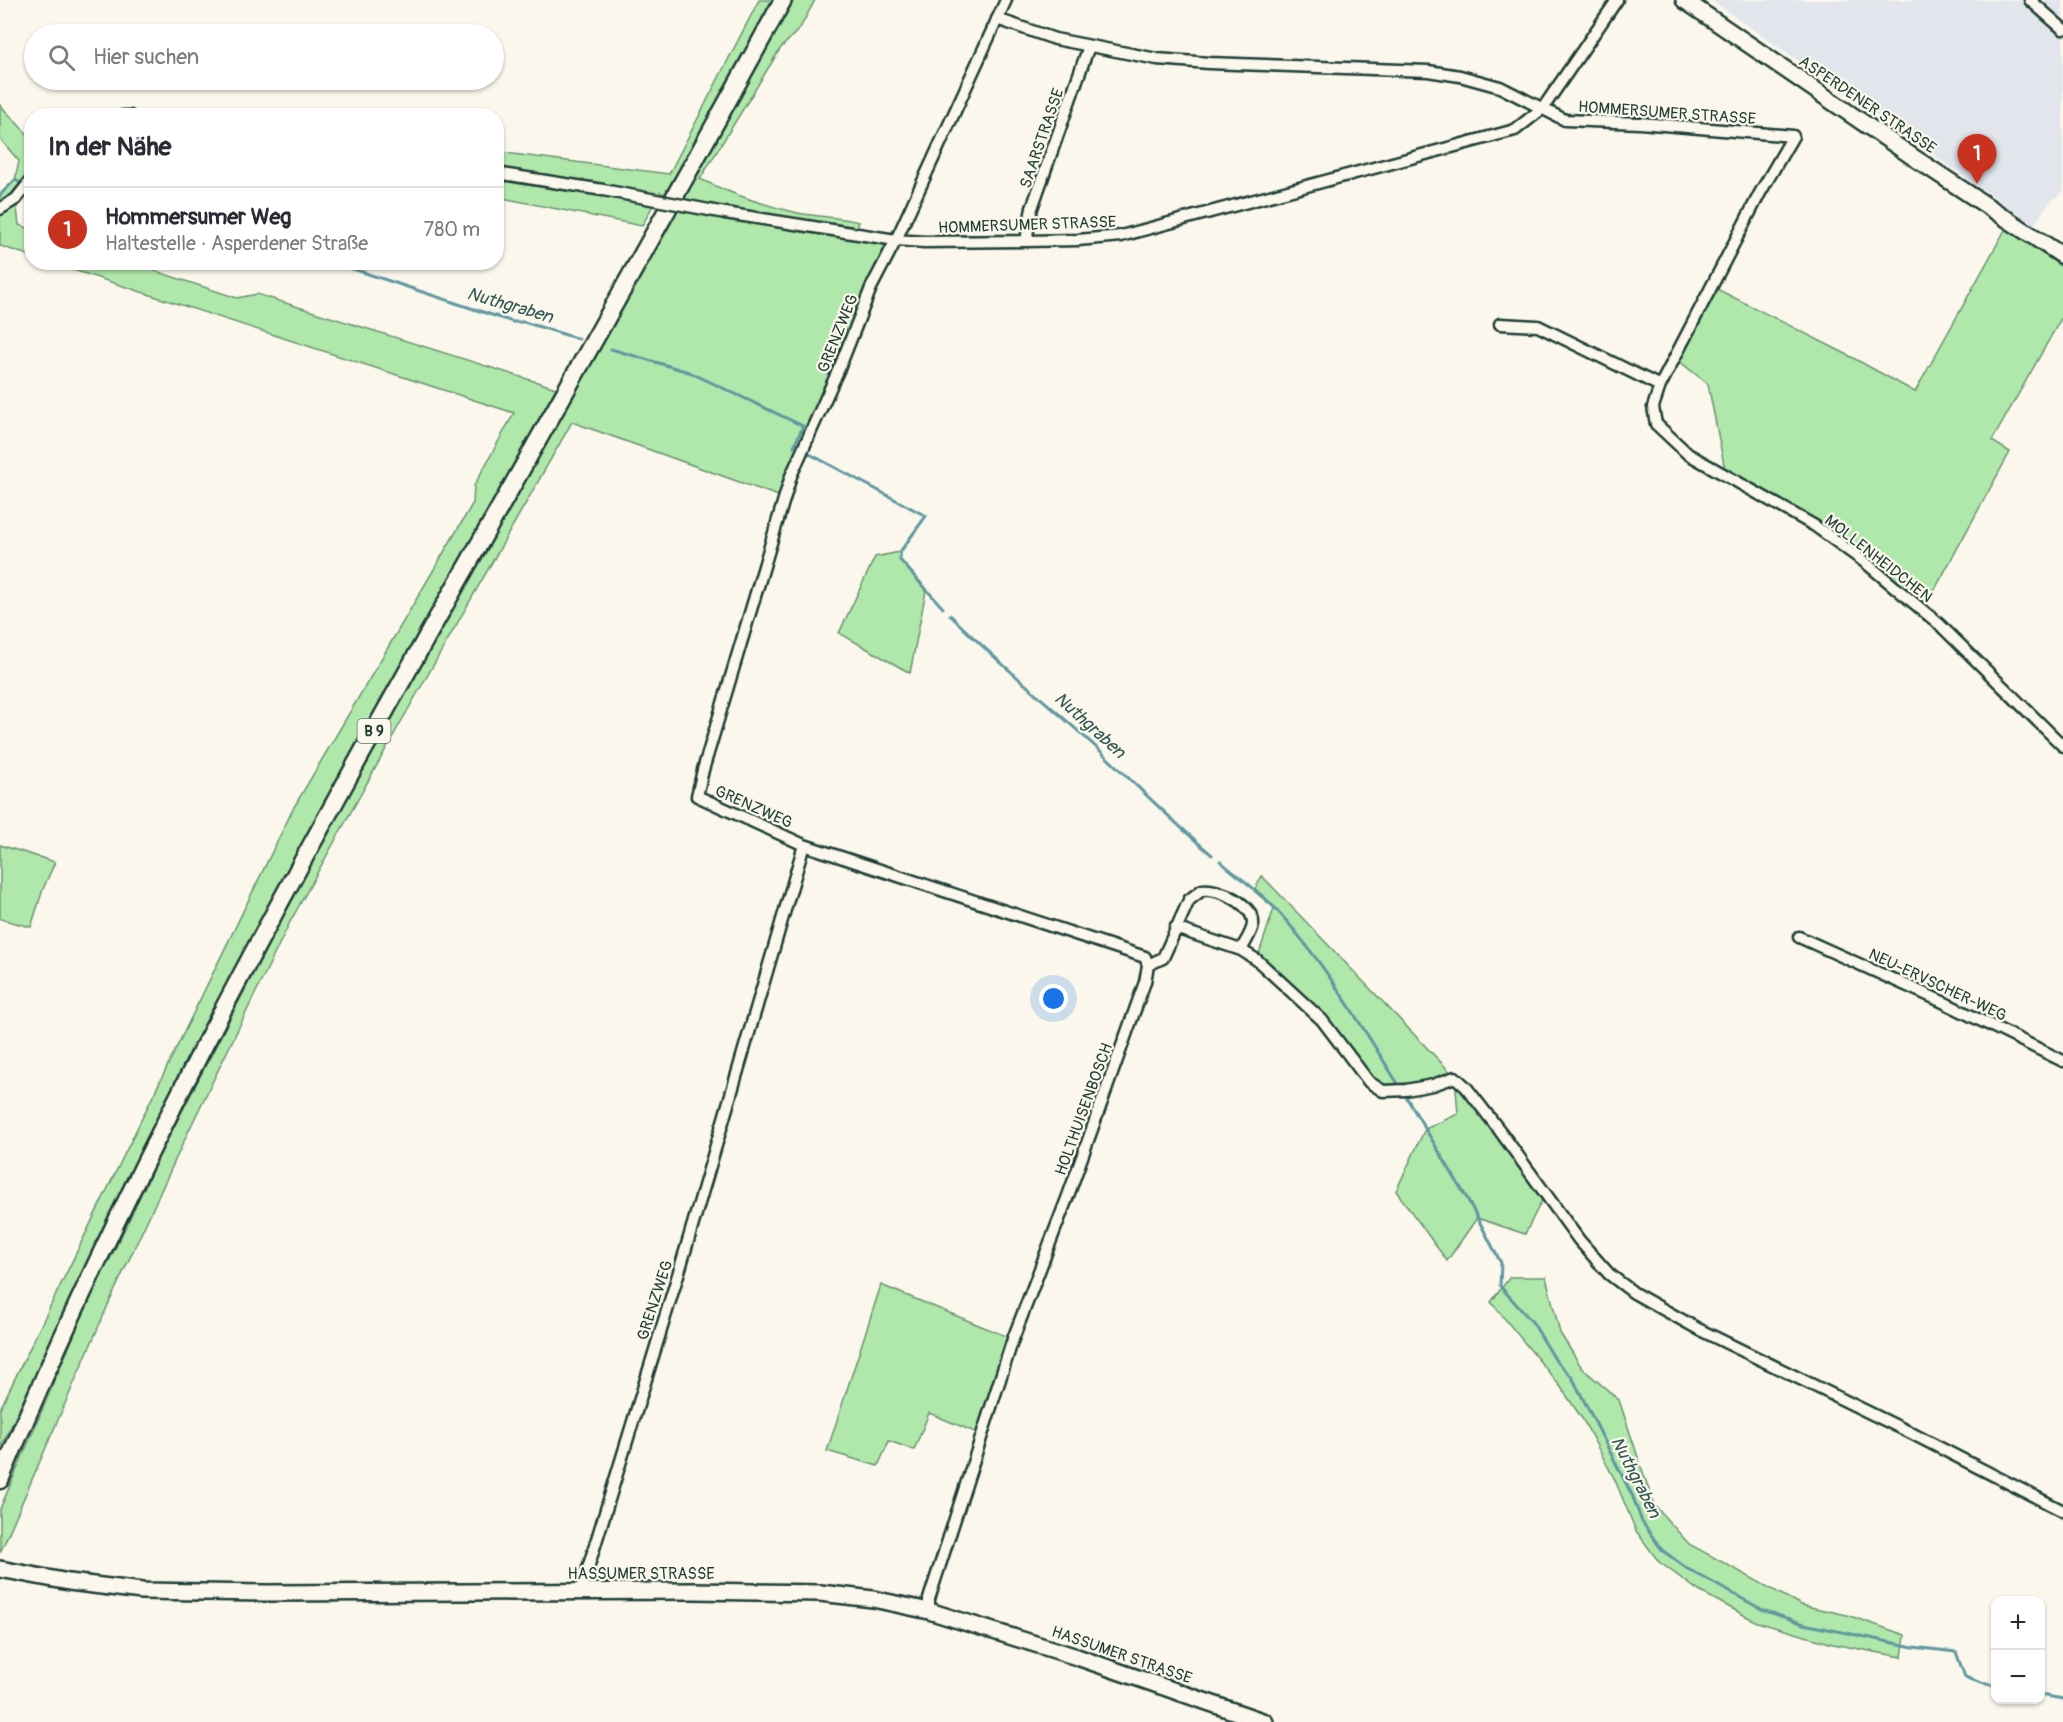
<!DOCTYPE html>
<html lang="de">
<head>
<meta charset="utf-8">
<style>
  body { margin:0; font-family:Pangolin,sans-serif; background:#f7f7f7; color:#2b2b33 }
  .controls { position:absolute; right:18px; bottom:18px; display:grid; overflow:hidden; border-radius:12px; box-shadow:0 2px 4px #0004 }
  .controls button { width:54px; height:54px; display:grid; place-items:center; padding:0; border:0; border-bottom:2px solid #e1e1e2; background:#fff; color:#2b2b33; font:30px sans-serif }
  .you { position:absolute; left:1054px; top:999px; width:21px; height:21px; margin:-15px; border:4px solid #fff; border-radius:50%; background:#1a73e8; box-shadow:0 0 0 9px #1a73e833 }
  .badge { display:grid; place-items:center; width:39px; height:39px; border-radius:50%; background:#c8321e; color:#fff; font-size:20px; font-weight:700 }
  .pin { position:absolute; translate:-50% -50px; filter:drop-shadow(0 2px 3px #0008) }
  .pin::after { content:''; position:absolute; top:32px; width:21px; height:18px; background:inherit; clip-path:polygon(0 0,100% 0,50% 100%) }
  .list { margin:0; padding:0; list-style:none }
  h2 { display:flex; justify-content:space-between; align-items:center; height:78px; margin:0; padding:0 24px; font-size:26px }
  h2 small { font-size:20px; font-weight:400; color:#7c7c81 }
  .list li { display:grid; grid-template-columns:39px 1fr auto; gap:18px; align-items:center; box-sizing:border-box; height:84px; padding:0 24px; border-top:2px solid #e1e1e2 }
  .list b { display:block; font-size:22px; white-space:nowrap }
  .list p { margin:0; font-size:20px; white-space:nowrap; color:#7c7c81 }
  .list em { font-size:20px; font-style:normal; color:#7c7c81 }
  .icon { flex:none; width:33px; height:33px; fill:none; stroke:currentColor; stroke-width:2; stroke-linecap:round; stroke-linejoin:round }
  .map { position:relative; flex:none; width:2063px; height:1722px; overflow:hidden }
  .search { position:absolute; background:#fff; box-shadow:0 2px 4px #0004; left:24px; top:24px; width:480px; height:66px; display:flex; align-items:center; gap:15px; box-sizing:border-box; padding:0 21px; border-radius:33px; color:#7c7c81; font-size:22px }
  .panel { position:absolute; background:#fff; box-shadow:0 2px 4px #0004; left:24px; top:108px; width:480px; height:162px; border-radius:24px }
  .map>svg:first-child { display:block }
  .built { fill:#e2e6ec }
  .green { fill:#b0e7aa; stroke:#68926f; stroke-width:1.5 }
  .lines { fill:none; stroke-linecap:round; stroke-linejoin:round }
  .stream { stroke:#5e98a0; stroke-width:3 }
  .street-casing { stroke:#1f3d34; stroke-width:15 }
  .secondary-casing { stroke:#1f3d34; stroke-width:20 }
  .primary-casing { stroke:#1f3d34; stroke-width:21 }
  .street { stroke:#fbf7ec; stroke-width:10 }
  .secondary { stroke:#fbf7ec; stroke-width:15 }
  .primary { stroke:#fbf7ec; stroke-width:16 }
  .street-bridge-casing { stroke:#1f3d34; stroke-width:15; stroke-linecap:butt }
  .street-bridge { stroke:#fbf7ec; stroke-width:10 }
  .labels { text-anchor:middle; stroke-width:4.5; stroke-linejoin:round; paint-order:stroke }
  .shield { fill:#fbf7ec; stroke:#61756b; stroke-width:1.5 }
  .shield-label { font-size:15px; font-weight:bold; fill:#1f3d34 }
  .street-label { font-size:16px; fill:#1f3d34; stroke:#fbf7ec }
  .water-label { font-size:18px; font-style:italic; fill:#345b58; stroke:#fbf7ec }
</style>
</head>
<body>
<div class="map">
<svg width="2063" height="1722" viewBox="0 0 2063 1722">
  <rect width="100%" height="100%" fill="#fbf7ec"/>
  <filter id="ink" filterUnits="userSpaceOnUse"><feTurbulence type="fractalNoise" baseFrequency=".0167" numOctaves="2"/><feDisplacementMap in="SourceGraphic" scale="12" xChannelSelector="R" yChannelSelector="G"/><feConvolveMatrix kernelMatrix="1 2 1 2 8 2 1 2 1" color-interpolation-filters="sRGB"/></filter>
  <g filter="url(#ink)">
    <!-- built -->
    <path class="built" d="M1711 0H2063V192L2048 204 2034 225Z"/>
    <!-- green -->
    <path class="green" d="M759 0H774L667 195 660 192 642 226 497 197V152L669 174Z
      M789 0H815L800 28 780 49 700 179C731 194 764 205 798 213 818 217 839 217 859 222L855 233 896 240 784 498 572 422 397 729 290 922 191 1126 108 1305 0 1553V1509L89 1300 117 1245 162 1150 295 893Z
      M0 105 31 138V179L16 199 19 225 31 229V256L0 246V195L15 180 19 161 0 139Z
      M2006 228 2063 268V315L1992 441 2010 452 1923 611 1866 563 1726 475 1708 384 1675 358 1711 286 1846 354 1915 392Z
      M52 263H131L237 298 257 294 556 388 363 737 168 1099 0 1449V1409L294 807 473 503 474 486 514 413Z
      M900 552V560L926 591 910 673 839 633 875 557Z
      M0 845 55 862 43 889 31 927 0 919Z
      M1262 876 1455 1077 1545 1194 1525 1234 1477 1218 1447 1261 1396 1191 1425 1129 1458 1114 1455 1077 1383 1091 1322 1020 1257 960 1274 908 1254 891Z
      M1510 1277H1546L1560 1333 1582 1368 1619 1400 1654 1505 1689 1544 1801 1605 1847 1615 1905 1635 1902 1657 1833 1644 1757 1622 1699 1591 1659 1562 1636 1531 1615 1480 1583 1420 1560 1386 1491 1302Z
      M881 1285 1013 1339 982 1435 929 1413 914 1450 889 1441 878 1466 827 1451Z"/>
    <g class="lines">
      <!-- stream -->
      <path class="stream" d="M0 195 15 180 21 183
        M332 262 513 322H524L579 339
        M611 349 689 372 803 426 794 446 799 448
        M806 452 926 516 900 552V560L943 608
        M950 615C997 662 1048 703 1097 748 1135 784 1172 821 1212 855
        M1220 861C1238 877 1259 891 1276 909 1325 963 1361 1025 1400 1087
        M1405 1095 1468 1200 1501 1263 1500 1286 1533 1323 1556 1361 1572 1377 1633 1497 1642 1522 1662 1550 1686 1568 1763 1610 1804 1624 1913 1647 1956 1652 1965 1677 1981 1683 1996 1686
        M2040 1695 2063 1699"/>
      <!-- street casing -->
      <g class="street-casing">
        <path id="street" d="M2030 0 2063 29
          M997 19 1055 39 1157 59 1209 63 1428 71 1460 76 1500 87 1565 120 1640 123 1793 136 1760 193 1660 386 1653 407 1656 424 1688 454 1815 526 1866 563 1939 624 2063 746
          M123 116H130
          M496 173 603 190
          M0 209 16 199 32 179
          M725 213 896 240 924 242 1026 241 1078 240 1121 236 1515 130 1543 108 1617 0
          M1026 241 1032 208 1089 46
          M1500 324 1538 326 1660 386
          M804 845 1145 957 1148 965 1145 982 1068 1196 1013 1339 929 1599V1611
          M1175 928 1241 950 1257 960 1322 1020 1369 1082 1383 1091 1406 1090 1433 1085 1455 1077 1466 1087 1500 1131 1579 1240 1609 1274 1634 1293 1700 1330 1909 1432 2063 1511
          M1799 937 1943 1002 2063 1061
          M1148 965 1163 958 1189 900 1202 890C1218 887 1255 905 1253 924 1252 933 1245 942 1241 950
          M581 1591 681 1265 804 845 697 796 703 770 791 476 841 364 871 288 896 240 1006 0"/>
      </g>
      <!-- secondary casing -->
      <g class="secondary-casing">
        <path id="secondary" d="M1684 0 1916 159 2063 256
          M0 1569 69 1582 142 1591 267 1593 694 1591 820 1593 873 1599 929 1611 1077 1657 1265 1722"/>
      </g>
      <!-- primary casing -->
      <g class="primary-casing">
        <path id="primary" d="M0 1480C123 1184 277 903 434 624 551 417 669 210 783 0"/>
      </g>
      <!-- street -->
      <use href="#street" class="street"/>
      <!-- secondary -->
      <use href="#secondary" class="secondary"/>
      <!-- primary -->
      <use href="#primary" class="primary"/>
      <!-- street-bridge casing -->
      <g class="street-bridge-casing">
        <path id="street-bridge" d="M603 190 725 213"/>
      </g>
      <!-- street-bridge -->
      <use href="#street-bridge" class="street-bridge"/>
    </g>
  </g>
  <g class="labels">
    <!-- shield labels -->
    <rect class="shield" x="357.5" y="719" width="33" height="24" rx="4.5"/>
    <g class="shield-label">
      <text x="374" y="736">B 9</text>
    </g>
    <!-- street labels -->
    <g class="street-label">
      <text transform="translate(1868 104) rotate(34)" y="6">ASPERDENER STRASSE</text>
      <text transform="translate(1667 112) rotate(4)" y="6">HOMMERSUMER STRASSE</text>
      <text transform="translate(1041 138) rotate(-71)" y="6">SAARSTRASSE</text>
      <text transform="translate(1027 224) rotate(-2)" y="6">HOMMERSUMER STRASSE</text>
      <text transform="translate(837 333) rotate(-68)" y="6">GRENZWEG</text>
      <text transform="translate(1879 558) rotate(38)" y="6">MOLLENHEIDCHEN</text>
      <text transform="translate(754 806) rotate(24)" y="6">GRENZWEG</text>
      <text transform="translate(1938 984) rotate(25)" y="6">NEU-ERVSCHER-WEG</text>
      <text transform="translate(1083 1109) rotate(-70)" y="6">HOLTHUISENBOSCH</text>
      <text transform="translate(654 1300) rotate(-72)" y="6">GRENZWEG</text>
      <text x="641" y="1579">HASSUMER STRASSE</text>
      <text transform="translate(1122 1654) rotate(19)" y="6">HASSUMER STRASSE</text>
    </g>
    <!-- water labels -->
    <g class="water-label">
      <text transform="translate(510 305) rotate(16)" y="6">Nuthgraben</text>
      <text transform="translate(1090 725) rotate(42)" y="6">Nuthgraben</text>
      <text transform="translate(1636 1477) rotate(63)" y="6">Nuthgraben</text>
    </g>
  </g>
</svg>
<div class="controls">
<button>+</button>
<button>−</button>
</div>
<div class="you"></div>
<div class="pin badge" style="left:1977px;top:184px">1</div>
<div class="search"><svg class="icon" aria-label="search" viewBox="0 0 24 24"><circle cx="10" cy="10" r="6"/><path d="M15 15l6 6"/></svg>Hier suchen</div>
<section class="panel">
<h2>In der Nähe<small></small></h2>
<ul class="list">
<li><span class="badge">1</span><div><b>Hommersumer Weg</b><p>Haltestelle · Asperdener Straße</p></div><em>780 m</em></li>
</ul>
</section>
</div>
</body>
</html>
